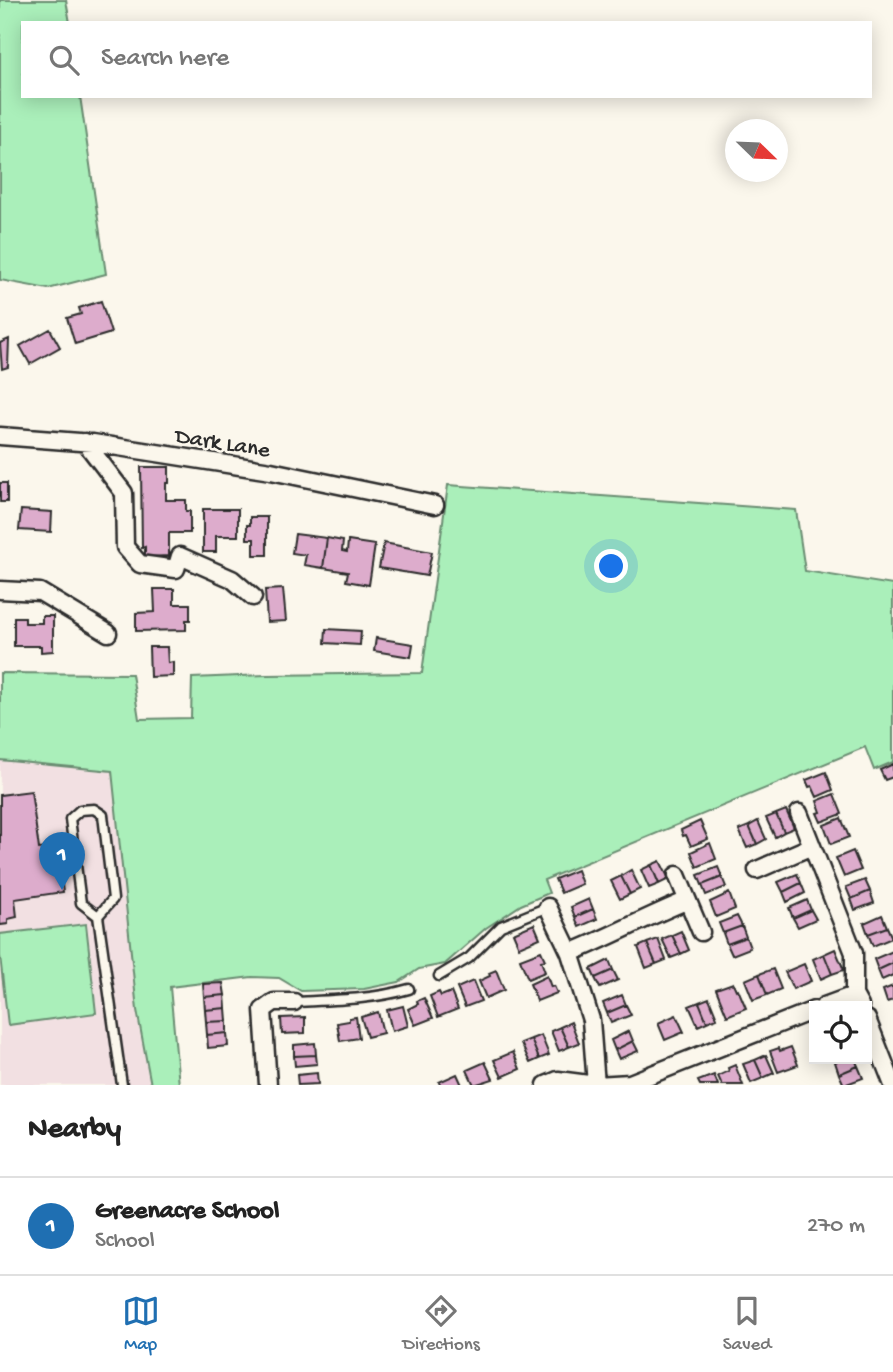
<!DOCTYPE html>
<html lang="en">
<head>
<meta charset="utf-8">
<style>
  body { margin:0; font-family:"Gochi Hand",sans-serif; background:#f6f6f6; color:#222 }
  .controls { position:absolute; right:21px; bottom:21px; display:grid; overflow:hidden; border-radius:0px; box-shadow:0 4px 18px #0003 }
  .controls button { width:63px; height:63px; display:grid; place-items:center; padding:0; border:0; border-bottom:2px solid #e0e0e0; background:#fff; color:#222; font:35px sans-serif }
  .compass { position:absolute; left:725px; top:119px; width:63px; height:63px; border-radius:50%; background:#fff; box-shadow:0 4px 18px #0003; rotate:113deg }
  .you { position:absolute; left:612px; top:567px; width:24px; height:24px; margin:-18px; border:5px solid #fff; border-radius:50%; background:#1a73e8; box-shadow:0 0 0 10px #1a73e833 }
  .badge { display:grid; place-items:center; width:46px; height:46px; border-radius:50%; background:#1f6fb2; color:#fff; font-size:23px; font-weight:700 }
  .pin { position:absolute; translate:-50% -58px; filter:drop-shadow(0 2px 4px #0008) }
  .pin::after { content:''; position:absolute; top:37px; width:24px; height:21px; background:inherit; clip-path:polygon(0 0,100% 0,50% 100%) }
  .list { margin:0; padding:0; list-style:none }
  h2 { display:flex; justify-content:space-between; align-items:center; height:91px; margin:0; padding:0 28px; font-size:30px }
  h2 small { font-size:23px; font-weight:400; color:#767676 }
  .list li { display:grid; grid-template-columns:46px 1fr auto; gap:21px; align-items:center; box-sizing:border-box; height:98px; padding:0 28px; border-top:2px solid #e0e0e0 }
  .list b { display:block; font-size:26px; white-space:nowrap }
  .list p { margin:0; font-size:23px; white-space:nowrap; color:#767676 }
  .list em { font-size:23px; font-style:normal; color:#767676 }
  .icon { flex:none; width:38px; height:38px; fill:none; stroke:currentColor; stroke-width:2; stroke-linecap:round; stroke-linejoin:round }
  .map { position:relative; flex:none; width:893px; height:1085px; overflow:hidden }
  .search { position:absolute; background:#fff; box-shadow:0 4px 18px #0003; left:21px; right:21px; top:21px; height:77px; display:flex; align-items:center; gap:18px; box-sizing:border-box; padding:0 24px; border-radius:0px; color:#767676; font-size:26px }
  .sheet { height:189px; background:#fff }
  nav { display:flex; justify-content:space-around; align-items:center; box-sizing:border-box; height:98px; border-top:2px solid #e0e0e0; background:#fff; font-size:19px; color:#767676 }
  nav a { display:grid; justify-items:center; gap:4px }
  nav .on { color:#1f6fb2 }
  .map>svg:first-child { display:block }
  .built { fill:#f2e0e2 }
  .green { fill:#aaefba; stroke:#6a8d72; stroke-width:2 }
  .building { fill:#ddaccc; stroke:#2b2b2b; stroke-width:2 }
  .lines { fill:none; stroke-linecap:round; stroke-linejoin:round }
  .lane-casing { stroke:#2b2b2b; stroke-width:13 }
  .street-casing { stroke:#2b2b2b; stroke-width:21 }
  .lane { stroke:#fbf7ec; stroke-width:8 }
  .street { stroke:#fbf7ec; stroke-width:16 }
  .labels { text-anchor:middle; stroke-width:5; stroke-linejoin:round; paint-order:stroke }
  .street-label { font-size:23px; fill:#2b2b2b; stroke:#fbf7ec }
</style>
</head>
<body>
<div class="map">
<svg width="893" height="1085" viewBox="0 0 893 1085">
  <rect width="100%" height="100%" fill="#fbf7ec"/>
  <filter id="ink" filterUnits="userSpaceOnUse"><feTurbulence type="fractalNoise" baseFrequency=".0143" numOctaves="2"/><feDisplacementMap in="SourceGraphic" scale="14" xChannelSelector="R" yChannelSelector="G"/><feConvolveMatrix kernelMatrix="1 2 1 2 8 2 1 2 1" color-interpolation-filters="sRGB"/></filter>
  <g filter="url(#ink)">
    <!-- built -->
    <path class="built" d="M0 760 112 771 137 1010 151 1085H0Z"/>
    <!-- green -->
    <path class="green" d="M0 0H66L70 23H23V96H80L106 274 48 289 0 280Z
      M448 485 796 510 805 571 893 585V762L874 770 865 747 544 880 549 893 521 905 486 928 445 964 419 969 399 982 364 989 301 991 279 978 252 977 170 987 179 1085H151L137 1010 112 771 0 760V673L132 674 139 719 191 718 192 678 267 675 422 673Z
      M86 924 96 1013 8 1025 0 956V934Z"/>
    <!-- building -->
    <path class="building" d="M101 301 111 333 75 344 67 318 81 314 79 308Z
      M50 329 60 347 30 364 20 346Z
      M9 339 8 367 2 369 0 343Z
      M141 467H169V483H166V500H186V511H190V533H169V556L145 557V547L142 548Z
      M0 483H7V502H0Z
      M203 509H238V536H216V552H203Z
      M21 510 52 512 51 532 19 530Z
      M250 517H267V555H254V539H247V525H250Z
      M295 534 327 538 323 568 304 565 306 555 292 553Z
      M327 538 343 541 342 551 347 552 348 541 375 545 369 585 346 581 348 572 323 568Z
      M384 543 432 552 427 576 379 568Z
      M154 589H174V604H190V620H186V630L136 631V613L155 612Z
      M283 589 286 621 267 622 265 590Z
      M42 616H53V651L41 652V646H14V617H25V623H42Z
      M326 629 361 631 360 645 325 643Z
      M376 638 413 644 411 657 374 651Z
      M149 647H167L168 663 173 662V676L150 677Z
      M893 764V777L885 780 880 770Z
      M826 772 833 790 817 797 812 786 809 787 806 780Z
      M31 791 39 849 57 847 63 892 15 899 17 917 8 919V924L0 925V795Z
      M834 794 842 814 821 822 817 813 821 812 817 801Z
      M786 810 794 828 784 832 776 814Z
      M776 814 784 832 775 837 766 818Z
      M841 818 849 837 831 844 824 825Z
      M700 821 708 839 691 846 686 835 683 836 681 830Z
      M758 821 766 839 757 844 749 826Z
      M749 826 757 844 747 848 739 830Z
      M710 843 716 859 697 867 691 852Z
      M853 851 861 870 844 877 836 858Z
      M660 861 669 879 659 884 651 865Z
      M651 865 659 884 649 888 641 870Z
      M718 867 722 877 702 885 698 875Z
      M577 870 582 884 561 893 555 879Z
      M631 870 640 889 630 894 621 876Z
      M797 874 801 883 783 892 778 882Z
      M621 876 630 894 620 899 611 881Z
      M722 877 726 887 706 895 702 885Z
      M865 880 870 891 851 899 846 887Z
      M801 883 805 893 787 902 783 892Z
      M870 891 874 903 855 910 851 899Z
      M729 893 735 909 716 917 710 902Z
      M589 899 593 909 575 917 571 907Z
      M807 900 811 910 793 918 789 908Z
      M593 909 597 919 579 927 575 917Z
      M811 910 816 919 798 927 793 918Z
      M882 915 887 927 868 934 864 923Z
      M737 916 742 926 723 933 719 923Z
      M534 924 540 938 519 947 513 933Z
      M742 926 746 937 727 944 723 933Z
      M887 927 892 938 873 946 868 934Z
      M681 931 689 950 681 954 672 935Z
      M672 935 681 954 671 958 662 939Z
      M746 937 750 948 732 955 727 944Z
      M658 939 666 960 656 964 647 943Z
      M647 943 656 964 646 968 638 947Z
      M835 949 844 970 832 974 824 954Z
      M541 951 545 960 541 961 545 972 528 979 520 959Z
      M893 951V963L878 970 874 959Z
      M824 954 832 974 821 979 813 959Z
      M609 960 613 970 595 978 591 969Z
      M893 963V975L882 980 878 970Z
      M804 964 811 981 793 989 785 972Z
      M773 969 781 989 767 995 759 974Z
      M496 970 504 990 486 998 479 981 490 976 489 973Z
      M613 970 618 980 600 988 595 978Z
      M759 974 767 995 753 1000 745 980Z
      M547 976 551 987 554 986 557 993 537 1001 530 984Z
      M473 981 481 1001 465 1007 457 988Z
      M223 983 225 995 204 997 203 984Z
      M733 983 736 990 738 989 746 1008 727 1016 716 989Z
      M893 986V1000L887 1002 883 990Z
      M439 992 441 996 451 992 458 1009 438 1017 430 996Z
      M225 995 226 1008 205 1010 204 997Z
      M622 995 626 1005 607 1013 603 1003Z
      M424 998 433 1018 415 1025 408 1009 418 1004 417 1001Z
      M709 998 717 1018 707 1022 699 1002Z
      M699 1002 707 1022 698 1026 689 1006Z
      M626 1005 631 1015 611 1023 607 1013Z
      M403 1006 408 1026 392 1031 387 1010Z
      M226 1008 227 1021 206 1022 205 1010Z
      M378 1012 383 1033 367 1037 361 1017Z
      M676 1015 684 1032 665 1040 658 1023Z
      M305 1017V1033L282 1034 281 1018Z
      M356 1017 359 1038 340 1041 337 1023 349 1021V1018Z
      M227 1021V1033L207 1035 206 1022Z
      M571 1022 579 1043 569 1047 560 1027Z
      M560 1027 569 1047 559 1051 551 1031Z
      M629 1031 633 1041 615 1050 611 1040Z
      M227 1033 228 1046 208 1048 207 1035Z
      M541 1035 549 1055 539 1059 531 1039Z
      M531 1039 539 1059 530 1063 521 1043Z
      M633 1041 638 1051 619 1059 615 1050Z
      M315 1043 316 1055 294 1056V1045Z
      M791 1047 798 1065 778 1072 770 1051 779 1048 780 1051Z
      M513 1052 520 1069 502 1077 494 1060Z
      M316 1055 317 1064 295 1066 294 1056Z
      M766 1055 774 1073 763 1078 755 1060Z
      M843 1059H855L858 1066 839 1074 835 1062Z
      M755 1060 763 1078 751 1083 743 1064Z
      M485 1062 493 1079 474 1085 467 1070Z
      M735 1065 743 1085H722L718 1076 729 1071 728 1068Z
      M858 1066 863 1078 844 1085 839 1074Z
      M317 1073 318 1084 298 1085 297 1075Z
      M457 1074 462 1085H440L439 1082Z
      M714 1075 718 1085H700L698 1081Z"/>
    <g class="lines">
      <!-- lane casing -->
      <g class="lane-casing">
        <path id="lane" d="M98 916 113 899 103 815 94 809 80 810 70 819 81 903 98 916 122 1085
          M439 976 469 958 501 926 548 907
          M294 1002C333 1000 371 1000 409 989"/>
      </g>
      <!-- street casing -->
      <g class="street-casing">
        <path id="street" d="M0 436 93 443 271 471 435 505
          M85 442 124 493 125 547 140 564 176 569 180 556 232 579 253 597
          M0 590 40 592 108 633
          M799 813 854 953V995L860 1006
          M757 870 812 846
          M677 875 701 932
          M548 907 570 953 591 1020 596 1085
          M570 953C610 937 646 917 686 901
          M824 1006 854 995
          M867 1019 893 1085
          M268 1085 263 1010 274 1002H294
          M546 1085 558 1080 596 1085 630 1083 814 1010"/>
      </g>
      <!-- lane -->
      <use href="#lane" class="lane"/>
      <!-- street -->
      <use href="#street" class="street"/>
    </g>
  </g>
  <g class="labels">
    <!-- street labels -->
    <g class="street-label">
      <text transform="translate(223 441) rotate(9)" y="8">Dark Lane</text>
    </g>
  </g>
</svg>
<div class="controls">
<button><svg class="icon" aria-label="locate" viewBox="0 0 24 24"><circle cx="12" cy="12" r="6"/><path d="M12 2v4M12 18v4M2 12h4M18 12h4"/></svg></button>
</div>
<svg class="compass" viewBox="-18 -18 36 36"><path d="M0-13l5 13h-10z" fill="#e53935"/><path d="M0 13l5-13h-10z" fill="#767676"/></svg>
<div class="you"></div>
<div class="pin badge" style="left:62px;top:890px">1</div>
<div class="search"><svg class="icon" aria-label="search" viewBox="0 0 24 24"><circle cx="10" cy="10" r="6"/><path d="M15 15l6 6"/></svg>Search here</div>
</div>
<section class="sheet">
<h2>Nearby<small></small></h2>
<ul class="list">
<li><span class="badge">1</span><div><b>Greenacre School</b><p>School</p></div><em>270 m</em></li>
</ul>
</section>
<nav>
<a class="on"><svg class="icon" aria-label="map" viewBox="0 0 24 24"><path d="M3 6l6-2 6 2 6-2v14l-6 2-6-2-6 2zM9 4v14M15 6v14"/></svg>Map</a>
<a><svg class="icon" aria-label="directions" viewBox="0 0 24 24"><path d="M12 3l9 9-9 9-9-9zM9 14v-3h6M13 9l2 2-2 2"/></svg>Directions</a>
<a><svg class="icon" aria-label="saved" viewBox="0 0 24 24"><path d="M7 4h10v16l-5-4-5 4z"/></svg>Saved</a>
</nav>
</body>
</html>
